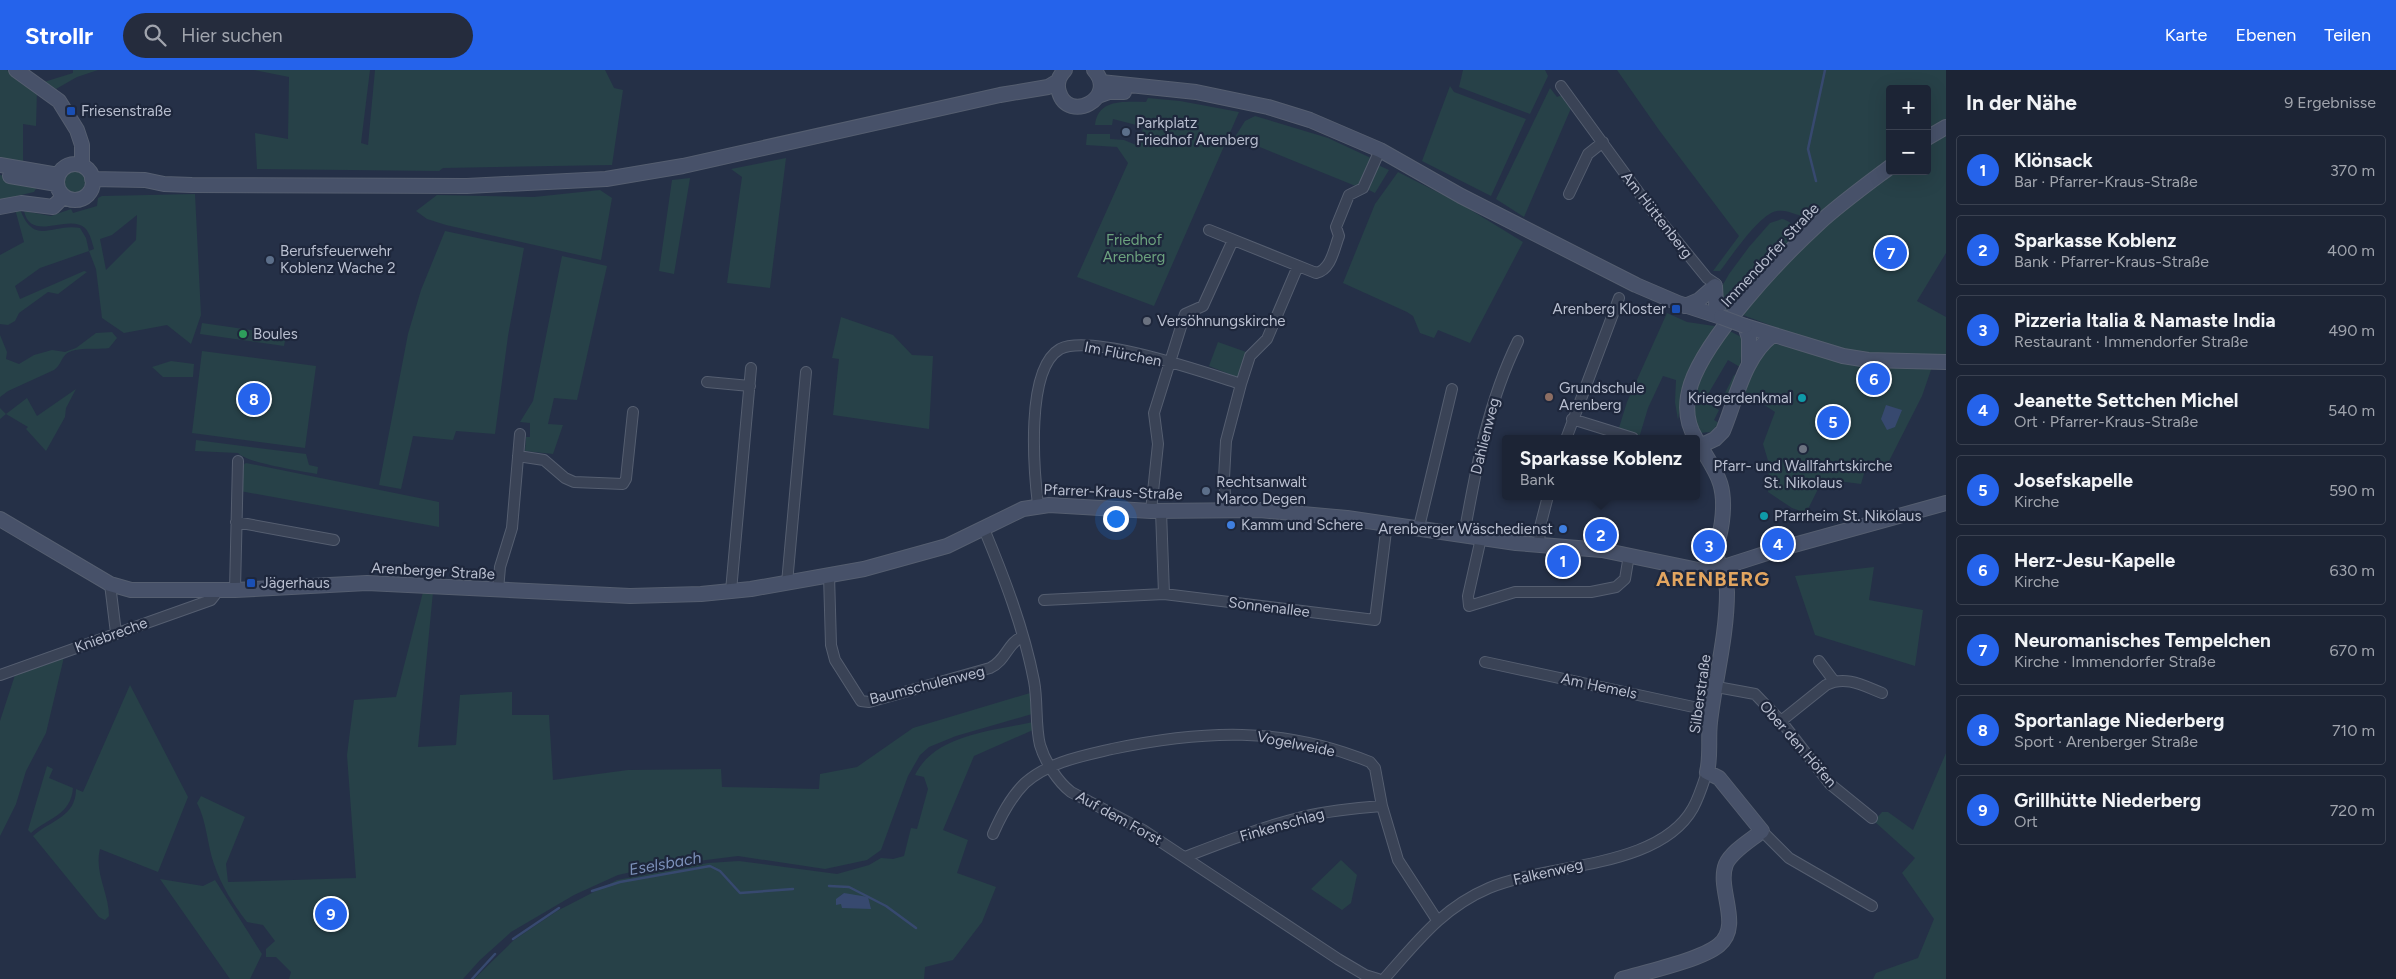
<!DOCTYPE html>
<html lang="de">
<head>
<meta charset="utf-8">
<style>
  body { margin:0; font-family:Figtree,sans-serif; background:#252c3d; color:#f1f3f6 }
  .controls { position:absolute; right:15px; top:15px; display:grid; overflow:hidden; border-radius:5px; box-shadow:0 5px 20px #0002 }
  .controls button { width:45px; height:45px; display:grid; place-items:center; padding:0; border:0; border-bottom:1px solid #3a4150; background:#1c2435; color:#f1f3f6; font:25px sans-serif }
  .you { position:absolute; left:1115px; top:448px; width:18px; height:18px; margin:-12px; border:4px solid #fff; border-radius:50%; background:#1a73e8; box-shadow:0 0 0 8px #1a73e833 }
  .badge { display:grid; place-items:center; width:32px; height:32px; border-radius:50%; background:#2563eb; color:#fff; font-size:16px; font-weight:700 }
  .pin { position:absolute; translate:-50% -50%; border:2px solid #fff; box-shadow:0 1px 5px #0006 }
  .popup { position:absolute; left:1502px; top:365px; width:198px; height:65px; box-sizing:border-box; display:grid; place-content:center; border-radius:5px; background:#1c2435; filter:drop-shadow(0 1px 4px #0005); font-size:16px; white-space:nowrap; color:#a0a4ad }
  .popup b { font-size:19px; color:#f1f3f6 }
  .popup::after { content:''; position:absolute; left:50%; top:100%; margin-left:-10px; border:10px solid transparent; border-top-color:#1c2435 }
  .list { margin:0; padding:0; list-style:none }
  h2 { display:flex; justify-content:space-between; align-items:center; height:65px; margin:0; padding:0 20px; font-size:21px }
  h2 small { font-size:16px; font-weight:400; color:#a0a4ad }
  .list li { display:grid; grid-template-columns:32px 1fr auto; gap:15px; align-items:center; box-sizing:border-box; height:70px; margin:0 10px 10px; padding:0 10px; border:1px solid #3a4150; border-radius:5px }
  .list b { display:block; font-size:19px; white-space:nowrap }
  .list p { margin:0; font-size:16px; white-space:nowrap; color:#a0a4ad }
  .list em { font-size:16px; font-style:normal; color:#a0a4ad }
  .icon { flex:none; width:28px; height:28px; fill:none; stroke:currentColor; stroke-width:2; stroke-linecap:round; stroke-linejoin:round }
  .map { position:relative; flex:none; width:1946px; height:909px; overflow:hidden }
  header { display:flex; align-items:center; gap:30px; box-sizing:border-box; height:70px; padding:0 25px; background:#2563eb; color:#fff }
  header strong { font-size:24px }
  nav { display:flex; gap:28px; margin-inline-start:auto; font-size:18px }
  .search { width:350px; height:45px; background:#252c3d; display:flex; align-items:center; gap:12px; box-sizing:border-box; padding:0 18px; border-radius:28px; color:#a0a4ad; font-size:19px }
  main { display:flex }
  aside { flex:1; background:#1c2435 }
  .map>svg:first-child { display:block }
  .green { fill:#274148; fill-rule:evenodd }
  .water { fill:#37496f }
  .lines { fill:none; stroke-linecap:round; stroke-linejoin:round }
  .stream { stroke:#37496f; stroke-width:2.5 }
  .street-casing { stroke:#555e70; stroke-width:12 }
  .secondary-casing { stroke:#555e70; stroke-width:16 }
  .street { stroke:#3a4356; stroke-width:10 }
  .secondary { stroke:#475169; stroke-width:14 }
  .secondary-bridge-casing { stroke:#555e70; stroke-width:16; stroke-linecap:butt }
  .secondary-bridge { stroke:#475169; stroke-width:14 }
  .transit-dot { fill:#1a4fb4; stroke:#1e273c; stroke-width:2 }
  .service-dot { fill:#5c6f8a; stroke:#1e273c; stroke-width:2 }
  .worship-dot { fill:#6b7280; stroke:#1e273c; stroke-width:2 }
  .leisure-dot { fill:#2e9e5b; stroke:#1e273c; stroke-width:2 }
  .education-dot { fill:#8d6e63; stroke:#1e273c; stroke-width:2 }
  .culture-dot { fill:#0f9aa8; stroke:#1e273c; stroke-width:2 }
  .shop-dot { fill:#3f7fe0; stroke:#1e273c; stroke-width:2 }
  .labels { text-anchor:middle; stroke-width:4.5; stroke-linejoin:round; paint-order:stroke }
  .poi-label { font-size:15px; fill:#b8becf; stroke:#1e273c; text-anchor:start }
  .street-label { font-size:15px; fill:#b8becf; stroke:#1e273c }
  .park-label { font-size:15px; fill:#6ca27e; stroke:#1e273c }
  .water-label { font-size:16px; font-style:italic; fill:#7c90b9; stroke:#1e273c }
  .district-label { font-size:20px; font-weight:bold; letter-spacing:1px; fill:#e2a560; stroke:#1e273c }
</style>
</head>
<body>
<header>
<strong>Strollr</strong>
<div class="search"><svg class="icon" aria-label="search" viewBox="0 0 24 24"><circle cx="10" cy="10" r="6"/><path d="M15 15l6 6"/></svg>Hier suchen</div>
<nav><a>Karte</a><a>Ebenen</a><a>Teilen</a></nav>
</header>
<main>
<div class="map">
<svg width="1946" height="909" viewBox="0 0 1946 909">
  <rect width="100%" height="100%" fill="#253047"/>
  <!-- green -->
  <path class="green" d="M0 0H7L23 15 37 20 36 56 23 54V92L0 90Z
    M73 0H98L77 7 56 19 44 12 73 3Z
    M254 0H370L361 73 368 75 375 0H605L614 18 623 20 612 95 443 98 439 101 257 99 255 63 288 69 289 7Z
    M1463 0H1545L1548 6 1530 44 1459 17Z
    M1617 0H1946V52L1927 61V19H1890V90L1816 147C1802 150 1791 139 1777 141 1760 143 1731 187 1720 201H1713L1739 166 1659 60Z
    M1450 16 1454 22 1526 49 1491 126 1422 91Z
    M1550 18 1557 27 1562 25 1572 36 1524 147 1496 129Z
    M1148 28 1180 31 1239 42 1154 236 1077 207 1128 93 1117 77 1086 75 1087 64H1110V69L1124 70 1136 75 1144 57 1113 49 1112 55H1095C1098 28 1126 32 1146 32Z
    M1255 46 1328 68 1371 88 1358 117 1235 67 1245 51Z
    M1946 63V183L1917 231 1946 247V286L1845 283 1740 244 1817 161 1890 101H1927V72Z
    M786 88 770 218 727 213 742 107 731 99Z
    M1378 95 1389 100 1375 123 1365 118Z
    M63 112a11 11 0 1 1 22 0a11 11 0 1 1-22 0Z
    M1398 102 1461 134 1523 172 1470 273 1438 260 1434 268 1420 263 1413 246 1407 242 1343 213 1375 134Z
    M0 105 39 114 34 122 0 130Z
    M690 108 674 204 659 201 672 110Z
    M600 120 612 128 601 190 446 155 427 149 416 141 437 125 534 127Z
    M195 124 201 245 191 274 167 255 124 263 102 248 96 199 89 181 40 198 15 216 20 229 84 201 87 202 58 224 48 222 19 243 15 251 8 255 0 254V185L24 172 15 139H20C34 177 53 153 80 158L86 168 89 181 94 179C92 172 90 163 85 158 68 143 31 173 24 141L51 146 71 139 73 143 97 136 98 128 102 126ZM137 145 136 170 106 200 100 169 112 165Z
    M1782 149C1792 151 1796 158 1794 168L1731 242 1721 235V218L1729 204 1749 177 1770 153Z
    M445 161 524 178 508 266 495 364 456 361 453 370 413 366 401 419 379 415 408 264 421 220Z
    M562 186 607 196 577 330 554 328 548 354 563 355 553 384 525 381 526 367H530V353L520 352 533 331Z
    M1667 243 1687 252 1721 257 1683 318 1678 350 1675 332 1676 310 1663 306 1648 338 1639 368 1618 361 1627 332Z
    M841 247 893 265 912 285 933 286 929 359 833 345 839 289 832 288Z
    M202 253 286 265 284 276 200 264Z
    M1728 260 1743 268 1740 297 1728 290 1704 331 1719 340 1714 350 1719 353 1711 362 1699 363C1679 328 1710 288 1728 260Z
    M112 262 117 268 109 278C97 280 76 276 66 284 61 289 60 296 54 300L8 321 0 327V265L7 282 6 289 19 294 34 285 52 280 65 282 76 278 96 263Z
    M1218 272 1249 283 1239 308 1209 296Z
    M1772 273 1840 291 1932 297 1922 326 1887 395 1868 390 1861 414 1823 409 1806 443 1792 438 1768 422 1769 394 1763 374 1775 342 1745 322 1754 296Z
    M202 281 316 296 305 378 192 363Z
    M171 291 194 294 193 307H163L152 297Z
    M1734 305 1738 306 1726 334 1721 331Z
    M76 319 66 338 65 347 46 381 26 359 28 357 6 344 0 349V338L6 344 27 328 37 346Z
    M196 370 306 384 309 395 318 397 317 404C301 401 247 393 238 383L195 381Z
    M246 393 439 432V457L240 421 241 396Z
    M1874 497 1869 530 1923 540 1915 596 1815 565 1795 506Z
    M423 522H433L418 677 456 675 460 625 512 622V645H549L553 710 628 700 721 699 722 717 819 719 820 704 857 697 913 658 1030 623 1032 644 956 666 929 677 920 685 908 706 881 780 867 790 825 799 738 786 658 796 618 805 574 825 511 862 480 890 463 909H289L291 902 276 887H266V879L275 871 263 855 247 852C233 834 221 815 214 794 207 774 207 752 197 733L201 726 245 747 226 794 228 812 356 808 347 685 354 630 396 627Z
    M64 587 46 663 26 701 16 734 0 766V651L15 605Z
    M130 615 188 727 158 802 100 779C94 803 109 823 109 846L105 850 99 847 33 766C51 750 76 747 76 719L83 722Z
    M1033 652V660L974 686 943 760 968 770 957 803 996 817 982 852 953 890 925 897 924 909H474L514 870 557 841 617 810 708 793 739 791 837 804 869 795 881 788 893 789 904 786 911 758 917 759 928 719 924 707 915 705C935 664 994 661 1033 652ZM844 823 869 835 841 834 839 827Z
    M1946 683V909H1873L1876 903 1918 888 1934 849 1902 803 1915 788 1874 751 1882 742H1888L1913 760Z
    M47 696 53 699 49 708 73 718C71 745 48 748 31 763L28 760Z
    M1341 790 1357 805 1351 833 1342 840 1311 819Z
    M160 809 203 816 215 810 262 884 250 909H230Z"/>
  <!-- water -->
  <path class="water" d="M1886 335 1902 340 1895 357 1887 360 1881 349Z
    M844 823 868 827 871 839 842 838 841 834 836 835V829Z"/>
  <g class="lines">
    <!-- stream -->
    <path class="stream" d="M1816 111 1808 79 1825 0
      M829 816 849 817 886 836 916 858
      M592 821 620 812 710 796 720 801 740 823 793 819
      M513 869 559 838
      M472 909 495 884"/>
    <!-- street casing -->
    <g class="street-casing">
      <path id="street" d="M1561 16 1650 138 1707 208 1716 214
        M1569 124 1588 84 1603 72
        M1209 160 1316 203C1331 200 1334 179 1339 166L1336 157 1349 125 1363 118 1380 80
        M707 312 750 316
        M1572 349 1633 368
        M1566 369 1619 228
        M518 386 544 390 565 408 574 412 623 414 626 409 633 342
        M1038 435C1034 401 1025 299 1060 279 1091 263 1206 303 1241 314
        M1226 440 1224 408 1226 371 1241 314 1250 286 1267 269 1298 196
        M1151 441 1158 374 1154 343 1185 244 1203 236 1233 170
        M236 452 334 470
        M1419 457 1452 319
        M984 459C1004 507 1024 559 1034 611 1038 632 1035 655 1040 675 1045 692 1058 712 1071 722L1143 760 1338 889 1365 905 1378 909
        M1464 465C1476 398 1488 332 1518 271
        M1481 468 1468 526 1469 536 1515 522H1591L1616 517 1625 509 1629 485
        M1539 476 1540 457 1548 426
        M829 505 831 575 835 590 861 631 869 632 990 598C1006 591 1008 572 1022 567
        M787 513 806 302
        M110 514 116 563
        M235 520 238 391
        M498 520 500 497 512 458 520 364
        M731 521 751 298
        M1164 524 1375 550 1387 453
        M1044 530 1164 524 1161 441
        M1819 591 1834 611
        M1485 592 1712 641
        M0 605 211 530 215 525V520
        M1717 617 1755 624 1781 651 1830 714 1872 748
        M1781 651 1826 615C1846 605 1864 616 1882 623
        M1762 761 1789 788 1872 836
        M993 764C1001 746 1010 728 1025 713 1049 692 1082 686 1112 679 1203 660 1282 656 1370 692L1375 698 1382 736 1398 790 1437 850
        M1185 787C1224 772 1262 757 1302 747 1328 741 1355 738 1382 736
        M1384 909C1417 872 1442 838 1489 818 1548 793 1659 799 1693 738 1699 727 1703 714 1707 702"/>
    </g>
    <!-- secondary casing -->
    <g class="secondary-casing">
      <path id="secondary" d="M16 0 59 31 77 60 82 75V95
        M1065 0C1059 6 1056 13 1059 22 1068 54 1119 28 1094 0
        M1101 12 1196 22 1268 37 1310 50 1380 80 1461 126 1636 215 1678 233 1721 247
        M1098 26 1109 22H1124
        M1927 68 1946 57
        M57 112a18 18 0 1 1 36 0a18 18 0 1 1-36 0Z
        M0 95 58 105
        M10 106 57 114
        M92 109 145 110 164 114 192 115 467 116 606 109 683 96 1000 25 1048 17 1058 11
        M0 137 21 133 53 137 64 126
        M1715 216 1716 234 1721 247
        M1685 236 1699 230 1715 216
        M1745 256 1843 286 1868 290 1946 292
        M1745 256 1749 268V292
        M1696 369C1685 351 1685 333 1691 314 1707 266 1781 188 1818 154 1841 133 1866 115 1890 97
        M1700 376 1715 369 1723 361C1736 330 1744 286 1773 265
        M0 449 110 514 131 520H235L367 513 630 526 701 524 751 519 864 499 947 476 1023 439 1049 435 1151 441 1260 440 1347 448 1516 473 1602 480 1708 502 1783 478 1946 433
        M1622 909C1646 902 1701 890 1719 875 1743 855 1716 819 1726 794 1732 781 1751 770 1762 761L1719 708 1707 702C1711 686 1708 669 1710 652 1715 609 1727 566 1727 522 1727 509 1718 498 1717 485 1716 474 1721 462 1722 451 1727 411 1715 402 1696 369"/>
    </g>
    <!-- street -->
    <use href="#street" class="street"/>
    <!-- secondary -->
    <use href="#secondary" class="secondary"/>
    <!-- secondary-bridge casing -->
    <g class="secondary-bridge-casing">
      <path id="secondary-bridge" d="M1721 247 1745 256"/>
    </g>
    <!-- secondary-bridge -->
    <use href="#secondary-bridge" class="secondary-bridge"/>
  </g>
  <!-- markers -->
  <g class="transit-dot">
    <rect x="66" y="36" width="10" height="10" rx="2.5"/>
    <rect x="1671" y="234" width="10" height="10" rx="2.5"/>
    <rect x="246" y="508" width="10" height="10" rx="2.5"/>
  </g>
  <g class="service-dot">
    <circle cx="1126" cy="62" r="5"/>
    <circle cx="270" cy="190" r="5"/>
    <circle cx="1206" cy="421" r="5"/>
  </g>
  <g class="worship-dot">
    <circle cx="1147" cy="251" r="5"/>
    <circle cx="1803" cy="379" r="5"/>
  </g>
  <circle class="leisure-dot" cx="243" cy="264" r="5"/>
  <circle class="education-dot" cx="1549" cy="327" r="5"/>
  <g class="culture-dot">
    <circle cx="1802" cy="328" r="5"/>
    <circle cx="1764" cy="446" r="5"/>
  </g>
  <g class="shop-dot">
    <circle cx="1231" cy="455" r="5"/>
    <circle cx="1563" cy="459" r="5"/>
  </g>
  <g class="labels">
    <!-- poi labels -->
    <g class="poi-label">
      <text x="81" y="46">Friesenstraße</text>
      <text x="1136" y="58">Parkplatz<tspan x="1136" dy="17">Friedhof Arenberg</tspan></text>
      <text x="280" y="186">Berufsfeuerwehr<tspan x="280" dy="17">Koblenz Wache 2</tspan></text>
      <text x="1666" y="244" text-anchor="end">Arenberg Kloster</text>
      <text x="1157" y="256">Versöhnungskirche</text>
      <text x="253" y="269">Boules</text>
      <text x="1559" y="323">Grundschule<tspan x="1559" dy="17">Arenberg</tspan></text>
      <text x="1792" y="333" text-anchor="end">Kriegerdenkmal</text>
      <text x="1803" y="401" text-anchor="middle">Pfarr- und Wallfahrtskirche<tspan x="1803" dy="17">St. Nikolaus</tspan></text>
      <text x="1216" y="417">Rechtsanwalt<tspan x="1216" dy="17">Marco Degen</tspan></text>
      <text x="1774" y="451">Pfarrheim St. Nikolaus</text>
      <text x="1241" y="460">Kamm und Schere</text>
      <text x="1553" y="464" text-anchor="end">Arenberger Wäschedienst</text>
      <text x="261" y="518">Jägerhaus</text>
    </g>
    <!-- street labels -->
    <g class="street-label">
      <text transform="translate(1657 145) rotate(52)" y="5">Am Hüttenberg</text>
      <text transform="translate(1770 185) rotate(-47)" y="5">Immendorfer Straße</text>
      <text transform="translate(1123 284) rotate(11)" y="5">Im Flürchen</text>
      <text transform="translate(1485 366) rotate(-76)" y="5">Dahlienweg</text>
      <text transform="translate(1113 422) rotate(2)" y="5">Pfarrer-Kraus-Straße</text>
      <text transform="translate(433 501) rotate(3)" y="5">Arenberger Straße</text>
      <text transform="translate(1269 537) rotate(7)" y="5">Sonnenallee</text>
      <text transform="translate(111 565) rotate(-20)" y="5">Kniebreche</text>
      <text transform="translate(927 615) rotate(-14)" y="5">Baumschulenweg</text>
      <text transform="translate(1599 616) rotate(12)" y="5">Am Hemels</text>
      <text transform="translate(1700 624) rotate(-82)" y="5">Silberstraße</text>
      <text transform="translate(1296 674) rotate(11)" y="5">Vogelweide</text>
      <text transform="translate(1798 674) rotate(49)" y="5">Ober den Höfen</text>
      <text transform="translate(1119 748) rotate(29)" y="5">Auf dem Forst</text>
      <text transform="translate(1282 755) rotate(-16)" y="5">Finkenschlag</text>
      <text transform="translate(1548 802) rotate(-13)" y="5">Falkenweg</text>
    </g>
    <!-- park labels -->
    <g class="park-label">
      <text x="1134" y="175">Friedhof<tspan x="1134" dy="17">Arenberg</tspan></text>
    </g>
    <!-- water labels -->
    <g class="water-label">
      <text transform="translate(665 793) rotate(-10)" y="6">Eselsbach</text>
    </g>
    <!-- district labels -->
    <g class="district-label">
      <text x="1713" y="516">ARENBERG</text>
    </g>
  </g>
</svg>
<div class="controls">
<button>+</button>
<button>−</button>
</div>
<div class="you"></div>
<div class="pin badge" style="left:1563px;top:491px">1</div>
<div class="pin badge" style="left:1601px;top:465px">2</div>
<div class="popup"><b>Sparkasse Koblenz</b>Bank</div>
<div class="pin badge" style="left:1709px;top:476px">3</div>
<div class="pin badge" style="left:1778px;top:474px">4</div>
<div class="pin badge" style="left:1833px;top:352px">5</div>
<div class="pin badge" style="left:1874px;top:309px">6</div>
<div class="pin badge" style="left:1891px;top:183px">7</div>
<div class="pin badge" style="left:254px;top:329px">8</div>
<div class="pin badge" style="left:331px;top:844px">9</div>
</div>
<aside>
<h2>In der Nähe<small>9 Ergebnisse</small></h2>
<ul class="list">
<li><span class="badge">1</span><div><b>Klönsack</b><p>Bar · Pfarrer-Kraus-Straße</p></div><em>370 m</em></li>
<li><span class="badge">2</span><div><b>Sparkasse Koblenz</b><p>Bank · Pfarrer-Kraus-Straße</p></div><em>400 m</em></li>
<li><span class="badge">3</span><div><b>Pizzeria Italia &amp; Namaste India</b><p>Restaurant · Immendorfer Straße</p></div><em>490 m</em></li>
<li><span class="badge">4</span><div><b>Jeanette Settchen Michel</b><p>Ort · Pfarrer-Kraus-Straße</p></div><em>540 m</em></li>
<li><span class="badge">5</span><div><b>Josefskapelle</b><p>Kirche</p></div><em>590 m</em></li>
<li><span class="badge">6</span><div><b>Herz-Jesu-Kapelle</b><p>Kirche</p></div><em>630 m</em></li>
<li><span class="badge">7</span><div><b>Neuromanisches Tempelchen</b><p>Kirche · Immendorfer Straße</p></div><em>670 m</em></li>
<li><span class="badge">8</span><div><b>Sportanlage Niederberg</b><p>Sport · Arenberger Straße</p></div><em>710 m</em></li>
<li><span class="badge">9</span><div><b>Grillhütte Niederberg</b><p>Ort</p></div><em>720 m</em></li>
</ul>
</aside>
</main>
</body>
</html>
